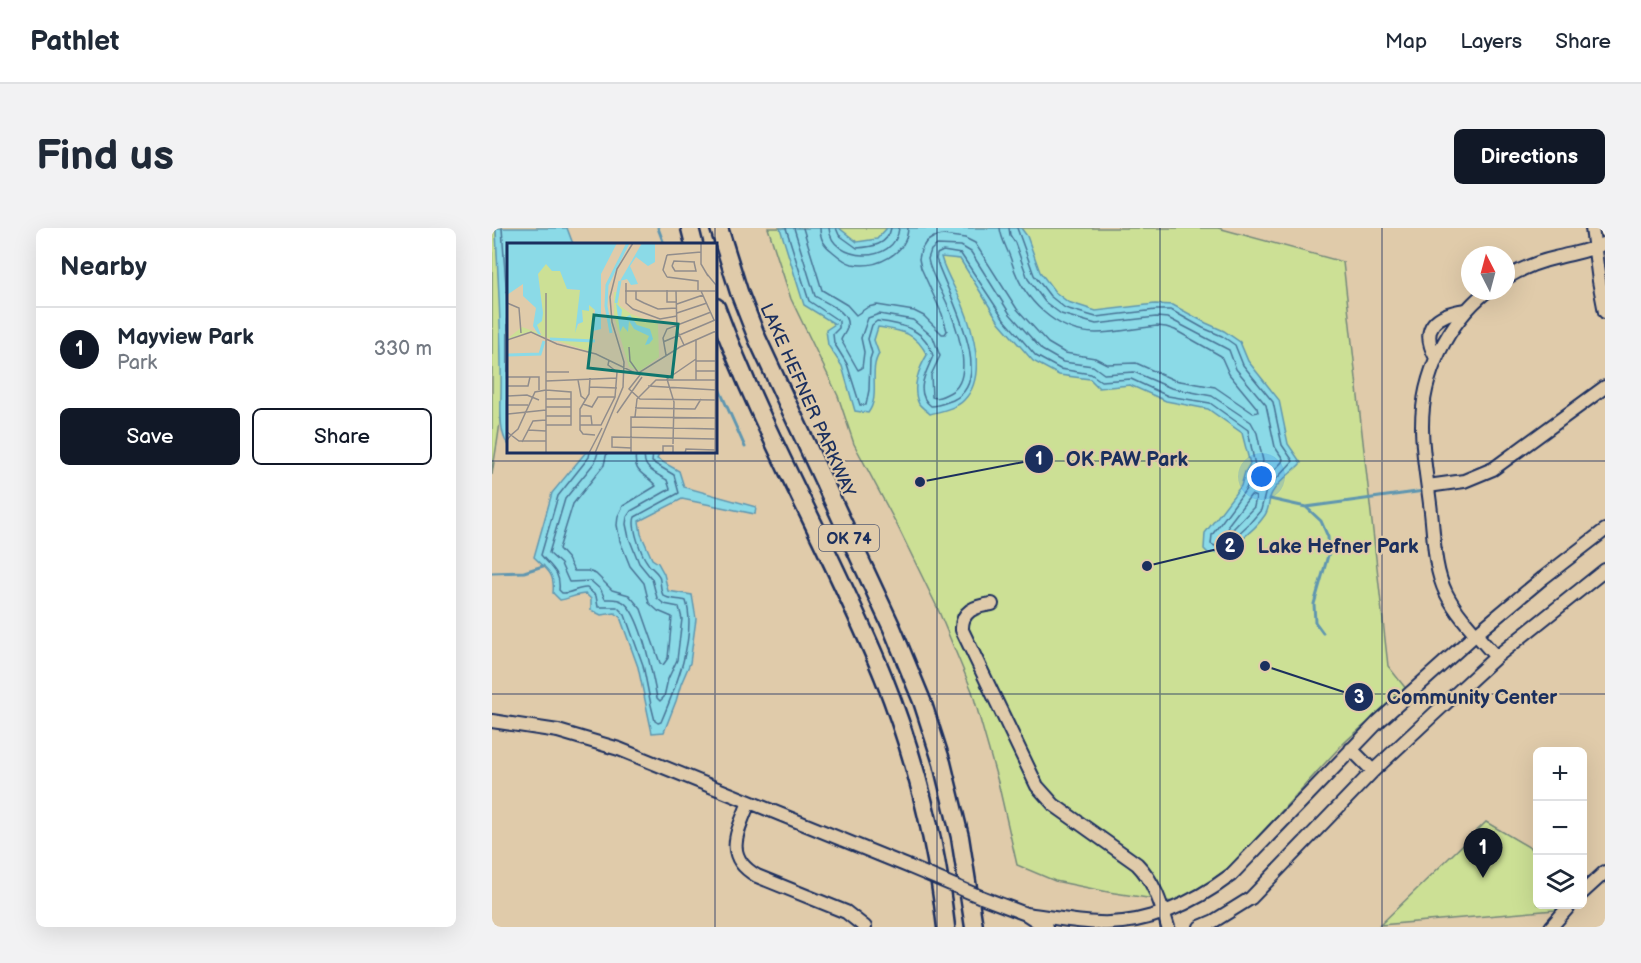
<!DOCTYPE html>
<html lang="en">
<head>
<meta charset="utf-8">
<style>
  body { margin:0; font-family:"Balsamiq Sans",sans-serif; background:#f2f2f3; color:#1f2937 }
  .controls { position:absolute; right:18px; bottom:18px; display:grid; overflow:hidden; border-radius:9px; box-shadow:0 6px 24px #0002 }
  .controls button { width:54px; height:54px; display:grid; place-items:center; padding:0; border:0; border-bottom:2px solid #e0e1e3; background:#fff; color:#1f2937; font:30px sans-serif }
  .compass { position:absolute; left:969px; top:18px; width:54px; height:54px; border-radius:50%; background:#fff; box-shadow:0 6px 24px #0002; rotate:354deg }
  .you { position:absolute; left:770px; top:249px; width:21px; height:21px; margin:-15px; border:4px solid #fff; border-radius:50%; background:#1a73e8; box-shadow:0 0 0 9px #1a73e833 }
  .badge { display:grid; place-items:center; width:39px; height:39px; border-radius:50%; background:#111827; color:#fff; font-size:20px; font-weight:700 }
  .pin { position:absolute; translate:-50% -50px; filter:drop-shadow(0 2px 3px #0008) }
  .pin::after { content:''; position:absolute; top:32px; width:21px; height:18px; background:inherit; clip-path:polygon(0 0,100% 0,50% 100%) }
  .list { margin:0; padding:0; list-style:none }
  h2 { display:flex; justify-content:space-between; align-items:center; height:78px; margin:0; padding:0 24px; font-size:26px }
  h2 small { font-size:20px; font-weight:400; color:#747a83 }
  .list li { display:grid; grid-template-columns:39px 1fr auto; gap:18px; align-items:center; box-sizing:border-box; height:84px; padding:0 24px; border-top:2px solid #e0e1e3 }
  .list b { display:block; font-size:22px; white-space:nowrap }
  .list p { margin:0; font-size:20px; white-space:nowrap; color:#747a83 }
  .list em { font-size:20px; font-style:normal; color:#747a83 }
  .actions { display:flex; gap:12px; padding:18px 24px }
  .actions a { flex:1; padding:14px 0; border:2px solid #111827; border-radius:9px; text-align:center; font-size:21px; color:#111827 }
  .actions .main { background:#111827; color:#fff }
  .icon { flex:none; width:33px; height:33px; fill:none; stroke:currentColor; stroke-width:2; stroke-linecap:round; stroke-linejoin:round }
  .map { position:relative; flex:none; width:1113px; height:699px; overflow:hidden; border-radius:9px }
  header { display:flex; align-items:center; gap:36px; box-sizing:border-box; height:84px; padding:0 30px; background:#fff; border-bottom:2px solid #e0e1e3 }
  header strong { font-size:28px }
  nav { display:flex; gap:33px; margin-inline-start:auto; font-size:21px }
  .intro { display:flex; align-items:center; justify-content:space-between; box-sizing:border-box; height:144px; padding:0 36px }
  h1 { margin:0; font-size:42px }
  .button { padding:15px 27px; border-radius:9px; background:#111827; color:#fff; font-size:21px; font-weight:700 }
  main { display:flex; gap:36px; padding:0 36px }
  aside { flex:1; background:#fff; border-radius:9px; box-shadow:0 6px 24px #0002 }
  .map>svg:first-child { display:block }
  .green { fill:#cce095; stroke:#74887a; stroke-width:1.5 }
  .water { fill:#8bdae7; stroke:#5e96b0; stroke-width:1.5 }
  .lines { fill:none; stroke-linecap:round; stroke-linejoin:round }
  .shore { stroke:#487395; stroke-width:1.5 }
  .stream { stroke:#5e96b0; stroke-width:3 }
  .minor-casing { stroke:#1b2f5e; stroke-width:16 }
  .highway-casing { stroke:#1b2f5e; stroke-width:21 }
  .minor { stroke:#e0cbaa; stroke-width:12 }
  .highway { stroke:#e0cbaa; stroke-width:16 }
  .minor-bridge-casing { stroke:#1b2f5e; stroke-width:16; stroke-linecap:butt }
  .minor-bridge { stroke:#e0cbaa; stroke-width:12 }
  .grid { fill:none; stroke:#1b2f5e; stroke-width:1.5; stroke-opacity:0.55 }
  .labels { text-anchor:middle; stroke-width:4.5; stroke-linejoin:round; paint-order:stroke }
  .shield { fill:#e0cbaa; stroke:#565e75; stroke-width:1.5 }
  .shield-label { font-size:16px; font-weight:bold; fill:#1b2f5e }
  .street-label { font-size:18px; fill:#1b2f5e; stroke:#e0cbaa }
  .inset-river { fill:none; stroke:#8bdae7; stroke-width:3 }
  .inset-road { fill:none; stroke:#918d8c; stroke-width:1.5 }
  .view { fill:#0f766e; fill-opacity:0.15; stroke:#0f766e; stroke-width:3 }
  .inset-edge { fill:none; stroke:#1b2f5e; stroke-width:3 }
  .leader { fill:none; stroke:#1b2f5e; stroke-width:2 }
  .callout-dot { fill:#1b2f5e; stroke:#e0cbaa; stroke-width:2 }
  .mark-label { font-size:18px; text-anchor:middle; font-weight:bold; fill:#fff }
  .callout-label { font-size:20px; text-anchor:middle; font-weight:bold; fill:#1b2f5e; stroke:#e0cbaa; stroke-width:4.5; stroke-linejoin:round; paint-order:stroke }
</style>
</head>
<body>
<header>
<strong>Pathlet</strong>
<nav><a>Map</a><a>Layers</a><a>Share</a></nav>
</header>
<div class="intro"><h1>Find us</h1><a class="button">Directions</a></div>
<main>
<aside>
<h2>Nearby<small></small></h2>
<ul class="list">
<li><span class="badge">1</span><div><b>Mayview Park</b><p>Park</p></div><em>330 m</em></li>
</ul>
<div class="actions"><a class="main">Save</a><a>Share</a></div>
</aside>
<div class="map">
<svg width="1113" height="699" viewBox="0 0 1113 699">
  <rect width="100%" height="100%" fill="#e0cbaa"/>
  <filter id="ink" filterUnits="userSpaceOnUse"><feTurbulence type="fractalNoise" baseFrequency=".0167" numOctaves="2"/><feDisplacementMap in="SourceGraphic" scale="12" xChannelSelector="R" yChannelSelector="G"/><feConvolveMatrix kernelMatrix="1 2 1 2 8 2 1 2 1" color-interpolation-filters="sRGB"/></filter>
  <g filter="url(#ink)">
    <!-- green -->
    <path class="green" d="M0 0H4C7 61 12 121 9 182 8 203 3 225 0 247Z
      M276 0H726L851 34 896 438 915 462C894 482 870 497 849 518 811 558 775 601 736 640L714 656 694 667 692 670 682 674 616 664 563 653 525 637 506 554 480 463 445 379 405 297 362 216 346 168 299 71Z
      M994 594 1045 624 1046 676 1069 677 1063 682 888 697Z"/>
    <!-- water -->
    <path class="water" d="M4 0H75L81 16H16V216C7 207 9 179 9 167 10 111 6 56 4 0Z
      M288 0H347L365 14 385 11 395 0H529L535 8 548 44 563 64 576 74 604 83 663 76 681 77 714 95 732 103 748 114 756 133 787 172 796 216 809 235C800 245 787 252 780 265 776 271 778 280 773 287 763 302 735 326 716 325L712 321 713 305 749 258 753 244 758 236 750 205 716 181 674 173 638 157 607 160 598 151 567 147 541 133 507 94 468 31 449 29C453 44 463 60 470 75 481 102 495 149 472 172 465 180 449 183 438 186 435 183 429 179 427 176 419 160 427 140 435 127 423 104 410 103 386 99L382 112 387 126C376 143 389 168 376 185L363 183 350 138 336 117 334 102 343 96 312 77Z
      M94 224H168L165 231 187 243 192 259 264 279 263 286 190 271 147 293 149 306 160 331 166 335 172 346 176 363 200 367 204 391 198 435 189 456 184 473 172 504 160 505 146 439 128 389 123 385 109 387 99 382V371L94 366C84 366 77 371 68 372L61 365C63 344 55 342 42 329L60 265Z"/>
    <g class="lines">
      <!-- shore -->
      <path class="shore" d="M10 0 16 86V198
        M294 0 317 73 347 93V100L341 106 342 115 355 136 368 177H374L377 162 378 131 380 125 376 111 380 97 385 93C410 96 434 101 441 128 435 143 421 164 439 178 446 178 453 175 461 172 506 151 454 62 444 31L445 26 451 23 469 26 512 91 544 128 568 141 599 146 609 153 639 151 676 168 718 175 756 202 763 238 754 261 720 307 719 316 723 318 744 308 757 296 769 282 774 262 801 233 790 217 781 174 751 137 743 117 730 108 711 100 679 82H664L604 89 573 80 558 68 542 47 525 0
        M302 0 323 68C333 75 359 83 355 100 354 105 350 108 349 112L366 142 370 140 372 124 369 110 376 90 387 86 421 92 441 109 448 128 439 147 440 169C446 171 451 168 457 165 483 153 466 103 458 83 452 65 439 49 436 31L439 22 445 17 469 18 479 24 518 86 550 122 571 134 601 138 612 146 642 144 679 160 720 168 759 194 765 205 771 233 766 254 770 255 790 234 791 231 783 219 774 177 744 141 737 122 676 90 664 89 604 96 569 86 553 74 536 51 523 15 518 7 517 0
        M311 0 330 62 355 77 364 87 376 79 385 77 422 83 432 88 450 106H453L455 103 450 86 429 40 427 31 429 22 434 14 442 9 451 7 473 10 483 15 525 81 556 115 573 125 603 130 615 136 644 135 682 152 723 159 761 185 766 184 765 180 737 146 729 128 683 102 674 99 665 98C645 100 624 105 604 105 564 105 531 71 520 35 517 23 509 12 508 0
        M328 0C328 11 332 17 340 23 346 28 352 34 360 36 384 41 415 26 416 0
        M337 0C339 35 404 37 407 0
        M344 0 347 7 365 20C380 19 396 17 399 0
        M98 224 97 229 66 268 49 327C59 339 69 344 67 362L70 365C79 366 86 359 95 360L104 368 106 379H125L133 387 151 437 159 477 163 493 166 495 169 494C183 461 205 408 194 373 188 371 175 372 171 367 168 362 169 354 167 348 163 341 158 340 155 334 149 326 139 298 143 289L187 265 182 247 160 234 161 224
        M106 224 103 234 73 271 57 325 69 336 77 354 99 353 109 362 113 371C119 371 126 370 131 374 149 385 161 449 165 470L168 473 172 469 176 451 185 432 190 391 187 379 172 376 165 370 160 351 147 335 137 310 134 296 135 289 139 283 178 261 175 252C163 245 149 240 153 224
        M115 224 112 237 81 276 67 321 76 331 82 343H96L104 346 120 362 137 367 149 381 168 435 171 437 176 430 180 389 166 383 157 375 152 355 138 338 128 313 125 297 126 288 131 278 164 258C154 245 140 247 144 224
        M759 267 764 269 762 279 741 301 737 302 736 297Z"/>
      <!-- stream -->
      <path class="stream" d="M166 0 172 16
        M224 154 253 219
        M778 271 814 279 829 293 836 309 837 324 822 376 823 394 831 405
        M814 279 932 263
        M0 345 32 344 51 338"/>
      <!-- minor casing -->
      <g class="minor-casing">
        <path id="minor" d="M1100 0 1107 53 1113 84
          M1014 50C1029 41 1045 34 1063 30 1081 25 1096 24 1113 15
          M995 63C955 95 930 147 930 198 930 227 936 256 939 284 942 310 942 341 954 365 966 389 987 409 1004 429
          M944 130C927 99 944 86 974 82
          M936 258 972 253 1001 241 1113 159
          M500 376C483 378 469 383 470 402L545 558 562 577 645 636C662 653 669 676 676 699
          M0 493 66 503 127 521 418 639
          M859 521 881 543
          M257 574C246 603 230 628 265 648L354 684 373 699
          M1090 665 1113 644
          M489 669 534 686 554 699
          M534 686C559 689 583 694 607 695 655 697 702 675 739 647L886 494 984 406 1051 350 1113 302
          M708 699 722 693 759 670 881 543 942 486 1004 429 1113 342
          M1059 699 1079 676"/>
      </g>
      <!-- highway casing -->
      <g class="highway-casing">
        <path id="highway" d="M198 0 202 16
          M227 0 247 64 265 110 400 400 430 473 450 535 468 609 482 699
          M224 79C271 206 340 323 391 448 423 528 444 613 454 699"/>
      </g>
      <!-- minor -->
      <use href="#minor" class="minor"/>
      <!-- highway -->
      <use href="#highway" class="highway"/>
      <!-- minor-bridge casing -->
      <g class="minor-bridge-casing">
        <path id="minor-bridge" d="M418 639 489 669"/>
      </g>
      <!-- minor-bridge -->
      <use href="#minor-bridge" class="minor-bridge"/>
    </g>
  </g>
  <!-- grid -->
  <path class="grid" d="M223 0V16M445 0V699M668 0V699M890 0V699M223 224V699M0 233H1113M0 466H1113"/>
  <g class="labels">
    <!-- shield labels -->
    <rect class="shield" x="327" y="297" width="60" height="26" rx="4.5"/>
    <g class="shield-label">
      <text x="357" y="316">OK 74</text>
    </g>
    <!-- street labels -->
    <g class="street-label">
      <text transform="translate(316 172) rotate(66)" y="6">LAKE HEFNER PARKWAY</text>
    </g>
  </g>
  <!-- overview -->
  <g transform="translate(15 15)">
    <rect width="210" height="210" fill="#e0cbaa"/>
    <path d="M38 21 53 28 64 47H73L70 84 76 77 75 67H82V62L87 66 81 108 23 89 0 96 15 84 35 91 30 82 36 70 31 31ZM107 49H112V62L124 71 151 81 152 114 133 128 122 124 107 73Z" fill="#cce095"/>
    <path d="M0 0H110L94 31V86L86 88 88 67 82 62V68L75 67 76 79 71 81 68 90 73 47 60 46 53 28H45L39 21 31 31 36 70 35 78 30 82 34 92 31 91 26 83 29 65 16 53V41L0 52ZM135 0H148V19L141 23 129 14 123 23 131 41 124 42 120 36 113 38ZM109 60 115 67 114 76 123 72 130 82 143 86 146 96 142 101 138 102 142 93 127 86 122 78 121 89 116 83 113 89Z" fill="#8bdae7"/>
    <path class="inset-river" d="M109 60 113 38M104 90 99 63 100 42 121 0M43 96 88 98M0 112 33 111 37 98"/>
    <path class="inset-road" d="M194 0V21L201 33M160 12 194 9M160 12 156 27 160 34M165 23 168 28H189L187 19M165 23 167 18 188 19M200 31 209 42 208 210M160 34 191 38V47M119 44V40V60L126 66 153 76 170 73M160 47V59H170M118 48H209M129 48V56L137 60 151 66 170 65M169 48 170 87 177 102M194 48 207 77M0 60 12 65 14 90M170 61 196 52M170 70 200 60M0 97 24 89 50 101 89 111 130 131 173 104 209 88M156 99 208 77M122 104 123 118 133 132 122 146 133 156 208 157M159 112 156 95 160 86 204 69M189 118H208M189 128H208M39 129H62M0 134H32V147M83 135 82 151 73 166V187L76 191 88 192M71 137 74 153 79 157M189 137V96M39 138 110 135M0 143H21L23 134M141 143 209 147M83 144 110 145M39 147 64 149V182H39M0 153 20 152 32 157M39 156H64M76 161 85 164 91 154H108M0 162H21M39 164H64M128 165 188 166 194 156M110 170 135 134M0 171 39 167M39 173H64M73 173H84L85 182M128 174 130 156 149 137H208M73 182H94L108 154 110 129 101 122 102 117M124 184 208 186M21 187 39 188M0 189 4 192 11 186 28 149 39 147M0 197 4 192 12 198H39M15 199 26 178 39 177M166 201 167 159 160 136 189 116M124 205 105 204V194L209 196M39 210V50M82 210 95 185M88 210 116 144 117 119 105 79 103 54 110 26 126 0M124 210V174L208 175M156 210V203H166V210M178 210 179 206 208 207"/>
    <path class="view" d="M87 72 171 81 165 134 81 125Z"/>
    <rect width="210" height="210" class="inset-edge"/>
  </g>
  <!-- callouts -->
  <path class="leader" d="M428 254L547 231M655 338L738 318M773 438L867 469"/>
  <g class="callout-dot">
    <circle cx="428" cy="254" r="6"/>
    <circle cx="655" cy="338" r="6"/>
    <circle cx="773" cy="438" r="6"/>
    <circle cx="547" cy="231" r="15"/>
    <circle cx="738" cy="318" r="15"/>
    <circle cx="867" cy="469" r="15"/>
  </g>
  <g class="mark-label">
    <text x="547" y="237">1</text>
    <text x="738" y="324">2</text>
    <text x="867" y="475">3</text>
  </g>
  <g class="callout-label">
    <text x="635" y="238">OK PAW Park</text>
    <text x="846" y="325">Lake Hefner Park</text>
    <text x="980" y="476">Community Center</text>
  </g>
</svg>
<div class="controls">
<button>+</button>
<button>−</button>
<button><svg class="icon" aria-label="layers" viewBox="0 0 24 24"><path d="M12 4l9 5-9 5-9-5zM3 14l9 5 9-5"/></svg></button>
</div>
<svg class="compass" viewBox="-18 -18 36 36"><path d="M0-13l5 13h-10z" fill="#e53935"/><path d="M0 13l5-13h-10z" fill="#747a83"/></svg>
<div class="you"></div>
<div class="pin badge" style="left:991px;top:650px">1</div>
</div>
</main>
</body>
</html>
